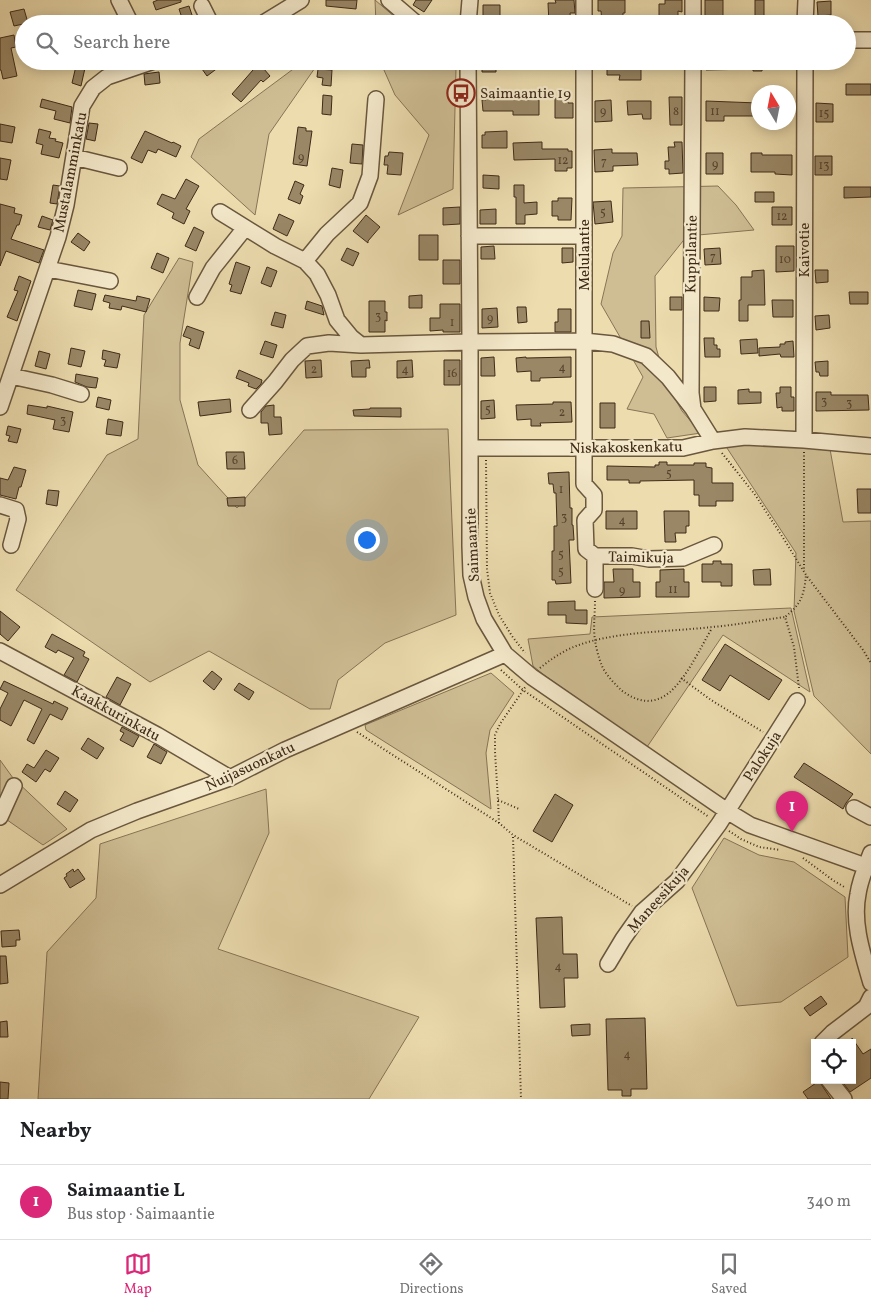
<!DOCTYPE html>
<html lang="en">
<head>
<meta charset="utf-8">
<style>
  body { margin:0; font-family:Vollkorn,serif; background:#f2f2f2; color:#202124 }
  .controls { position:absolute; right:15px; bottom:15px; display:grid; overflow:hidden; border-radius:0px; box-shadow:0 2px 12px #0003 }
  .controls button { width:45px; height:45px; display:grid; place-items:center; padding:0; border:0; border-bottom:1px solid #e0e0e0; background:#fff; color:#202124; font:25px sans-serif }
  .compass { position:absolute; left:751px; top:85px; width:45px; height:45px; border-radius:50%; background:#fff; box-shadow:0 2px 12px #0003; rotate:350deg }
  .you { position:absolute; left:366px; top:539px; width:18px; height:18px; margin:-12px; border:4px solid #fff; border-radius:50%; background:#1a73e8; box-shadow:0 0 0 8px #1a73e833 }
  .badge { display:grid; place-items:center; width:32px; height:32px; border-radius:50%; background:#db2777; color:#fff; font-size:16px; font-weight:700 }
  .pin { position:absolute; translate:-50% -41px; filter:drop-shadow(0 1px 2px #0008) }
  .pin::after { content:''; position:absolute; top:26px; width:18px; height:15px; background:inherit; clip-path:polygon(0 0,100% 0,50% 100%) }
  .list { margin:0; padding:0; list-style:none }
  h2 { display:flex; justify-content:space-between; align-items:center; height:65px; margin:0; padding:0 20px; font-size:21px }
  h2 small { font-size:16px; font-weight:400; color:#757577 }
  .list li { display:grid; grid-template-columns:32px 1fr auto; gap:15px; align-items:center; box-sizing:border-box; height:75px; padding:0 20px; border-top:1px solid #e0e0e0 }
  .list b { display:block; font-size:19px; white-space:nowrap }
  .list p { margin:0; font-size:16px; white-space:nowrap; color:#757577 }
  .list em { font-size:16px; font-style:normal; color:#757577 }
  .icon { flex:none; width:28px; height:28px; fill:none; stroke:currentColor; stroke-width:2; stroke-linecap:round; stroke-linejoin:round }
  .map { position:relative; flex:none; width:871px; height:1099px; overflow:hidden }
  .search { position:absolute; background:#fff; box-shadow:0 2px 12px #0003; left:15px; right:15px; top:15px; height:55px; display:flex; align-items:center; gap:12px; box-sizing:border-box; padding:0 18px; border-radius:28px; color:#757577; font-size:19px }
  .sheet { height:140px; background:#fff }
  nav { display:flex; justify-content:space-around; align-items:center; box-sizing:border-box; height:70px; border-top:1px solid #e0e0e0; background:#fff; font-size:14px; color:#757577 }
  nav a { display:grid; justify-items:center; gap:2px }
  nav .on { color:#db2777 }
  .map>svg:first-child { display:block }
  .green { fill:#cfbe94; stroke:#877456 }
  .building { fill:#998766; stroke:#3f2b18 }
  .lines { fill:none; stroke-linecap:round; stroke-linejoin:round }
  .minor-casing { stroke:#6a573e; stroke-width:18 }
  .path { stroke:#3f2b18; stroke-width:2; stroke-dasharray:1 2.5; stroke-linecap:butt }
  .minor { stroke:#f3e8ca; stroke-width:15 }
  .labels { text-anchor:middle; stroke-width:4.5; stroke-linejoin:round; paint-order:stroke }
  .number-label { font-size:12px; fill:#56422c }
  .poi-label { font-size:15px; fill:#3f2b18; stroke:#f3e8ca; text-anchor:start }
  .street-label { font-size:15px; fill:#3f2b18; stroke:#f3e8ca }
</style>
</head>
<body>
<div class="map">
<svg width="871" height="1099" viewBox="0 0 871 1099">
  <rect width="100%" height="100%" fill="#ecdcae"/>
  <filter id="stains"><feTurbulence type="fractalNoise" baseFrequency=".004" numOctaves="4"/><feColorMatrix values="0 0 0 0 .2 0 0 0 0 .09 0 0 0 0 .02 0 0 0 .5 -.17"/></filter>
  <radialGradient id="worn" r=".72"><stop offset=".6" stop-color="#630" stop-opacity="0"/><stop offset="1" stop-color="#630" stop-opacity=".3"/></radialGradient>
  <!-- green -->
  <path class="green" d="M375 0 403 24H376Z
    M380 61H448L456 68 453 189 398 215 429 135 395 95Z
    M300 64 317 65 269 134 255 215 191 157 199 139Z
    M718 186 736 205 754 230 687 236 655 276 656 347 666 383 682 411 701 433 667 438 654 414 627 409 643 377 601 304 613 253 622 236 623 188Z
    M179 258 193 262 180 343V400L198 465 237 508 304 430 448 429 456 615 385 643 338 680 330 709H310L209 651 150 682 16 590 107 455 138 439 144 315Z
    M779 442 830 449 843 522 871 521V754L814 696 794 611 796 553 725 445Z
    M791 608 810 692 723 635 647 747 544 675 533 666 528 639 590 634 592 617Z
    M491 673 514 693 490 730 486 753 491 809 366 730 365 725Z
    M0 760 13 778 67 829 43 845 0 815Z
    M266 789 269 833 218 949 419 1017 369 1099H38L47 952 96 898 100 844Z
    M724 838 759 855 794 862 845 897 848 957 781 1002 737 1006 692 888Z"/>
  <!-- building -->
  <path class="building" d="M158 0H181V2L156 10 153 2Z
    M326 0H357L356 9 326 6Z
    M416 0H432L424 12 413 5Z
    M555 0H574L575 13H570L571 24H549L548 3H556Z
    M598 0H625V13H623V24H602L601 11H598Z
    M665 0H682V12L678 11V24H659V4H665Z
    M705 0H723V16H705Z
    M755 0H764V20H755Z
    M831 1V15L818 16 817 2Z
    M483 5H500V22L483 23Z
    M189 6 194 21 184 24 179 9Z
    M24 9 28 23 14 26 10 12Z
    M14 35 16 47 11 48 17 76 3 79 1 70H0V38Z
    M213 61H215L219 67 207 76 202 69Z
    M245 61H257L270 76 263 82 261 80 241 102 232 94 253 70Z
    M482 61H496V72H482Z
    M607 61H641V80H619L620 75H607Z
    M706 61H763L762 71H753V69L706 70Z
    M76 66 85 68 81 86 72 83Z
    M318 69 332 70 331 86 322 85 323 78 317 77Z
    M159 72 160 83 145 85 144 74Z
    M846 84H871V95H846Z
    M323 95 332 96 331 115 322 114Z
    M486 96H526V100L539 99V115H513V111H483L482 100H486Z
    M669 97H682V125H670Z
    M555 98H568V103H573V118H555Z
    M42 99 72 107 70 123 54 119 56 111 40 107Z
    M611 100 612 121 595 122V101Z
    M627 101H651V119H643L642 114 628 115Z
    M706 101 758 103V116H724V121H706Z
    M816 103 833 104V122H816Z
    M89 123 98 124 95 141 86 139Z
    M0 124 15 127 12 143 0 141Z
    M298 127 306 128V131H312L307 166 293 164Z
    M39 129 51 132 49 138 56 139 55 141 63 143 59 158 41 154 43 145 36 143Z
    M145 131 172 143 173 142 181 146 176 157 158 149 156 153 148 150 142 163 131 158Z
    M507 131V148H482V135H485V132Z
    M542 142V149H568V151H572V168H567V171H555V159L514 160 513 143Z
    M674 142H682L683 173 669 174V169H665V161H669L668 147H675Z
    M352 144 363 145 362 164 350 163Z
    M612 149V153H637L638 165 613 166V171L595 172 594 150Z
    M389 152 403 153 401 175 387 174 388 165H384L385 156H388Z
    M706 153H723V174H706Z
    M751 153H762V155H792V175L775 174V172H751Z
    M815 156H832V175H815Z
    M0 158 11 160 7 180 0 179Z
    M332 168 343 170 340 188 329 185Z
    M483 175 499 176V189L483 188Z
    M186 179 199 186 186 209 190 211 184 224 172 218 174 213 157 204 162 194 175 199Z
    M295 181 304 185 300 194 303 196 300 204 288 199Z
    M53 185 60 186 57 204 50 203Z
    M514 185H524V203L537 202V214L525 215V224H516V197H514Z
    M844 187H871V197L844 198Z
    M755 192H774V202H755Z
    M558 198H572L571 220H558V216H552V201H558Z
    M611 201 613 222 595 224 593 202Z
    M0 204 15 208 14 213 22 215 19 225H17L11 239 44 250 39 263 6 251 0 266Z
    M460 207V224L443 225V208Z
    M772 207H792V225H772Z
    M496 209V224H480V210Z
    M279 214 294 221 287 236 273 229Z
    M366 215 380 227 368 241V243L353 231Z
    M42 216 53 220 50 230 38 227Z
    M194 227 204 232 196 251 185 246Z
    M78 233 90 242 84 251 71 242Z
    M419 235H438V260H419Z
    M494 246 495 259H481V247Z
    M776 246H794V271L776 272Z
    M347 248 359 253 353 266 341 260Z
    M562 248H573V262L562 263Z
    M720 248 721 264 705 265 704 249Z
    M157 253 169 258 163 273 151 268Z
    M443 260H460V284H443Z
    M236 262 250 267 241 294 230 291 232 285 229 284Z
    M267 267 277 271 271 287 261 283Z
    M764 270 765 305H748V321H739V300H741V277H752V271Z
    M815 270H828V282L816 283Z
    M19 276 31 281 17 321 7 317 18 291 14 290Z
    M78 290 96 294 92 310 74 306Z
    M849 292H868V304H850Z
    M105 295 136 301 137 296 150 299 146 312 122 306 121 310 109 308 110 303 103 301Z
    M422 295V308H409V296Z
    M670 297H682V310H670Z
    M704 297 720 298 719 311H704Z
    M772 300H793V317H773Z
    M307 301 322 306 324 315 305 309Z
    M369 301H385V312H387V321L385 320V332H369Z
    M440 304H460V332H443V330L430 331V318H440Z
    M517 307H526L527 322 518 323Z
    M497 308 498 327 482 328V309Z
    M558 309H571V332H555V322H558Z
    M275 312 286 315 283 328 271 325Z
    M829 315 830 328 816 330 815 316Z
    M641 321H649L650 338H641Z
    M187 326 204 332 199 349 189 345 191 339 183 336Z
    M704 338H714V345H717V349H720V357H705Z
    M757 339 758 353 741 354 740 340Z
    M265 341 277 345 273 358 260 354Z
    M793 341 794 357H781L780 354 759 356V348L780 347V344H785V342Z
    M71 348 85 351 81 367 68 364Z
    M103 350 120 354 117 368 104 366 106 360 102 359Z
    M39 351 50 354 46 369 35 366Z
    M494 357 495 376H481V358Z
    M526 357V358L571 357V377L540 378V381H531V371L517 372 516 358Z
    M321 360 322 377 306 378 305 361Z
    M369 360 370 368H366V377H352L351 361Z
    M412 360 413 377 397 378V361Z
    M444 360H460V385H444Z
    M828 361V376H820L819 372H816L815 362Z
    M239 370 262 380 261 384 256 389 248 386 249 383 236 378Z
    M76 374 98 378 96 388 87 387 75 382Z
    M704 387H716V401L704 402Z
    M780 387H791V397H794V411H782V407L777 408 776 393H780Z
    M749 389V392H761V403L738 404V390Z
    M816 392H831V395H868L869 410 816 411Z
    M98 397 111 400 109 410 96 407Z
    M230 399 231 412 200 416 198 402Z
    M494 400 495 418 481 419V401Z
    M553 402H571L572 422 540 423 541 426H531V419L517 420 516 405 553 404Z
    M600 403H615V428H600Z
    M28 405 47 408V406L73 412 69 432 53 429 55 420 27 414Z
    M274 405V417H281L282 434 269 435 268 423H261V412L266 406Z
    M370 408H401V417L354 416 353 410 370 409Z
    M108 419 123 422 121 436 106 434Z
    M8 426 21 429 17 443 8 441 10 436 6 435Z
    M226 452H244L245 469H227Z
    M659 462H667V465H694V463H706V467L712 468V483H733V501H716V506H699V495H694V480L640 481V483H629V480H607V466L655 467V465H659Z
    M14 467 26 470 21 487H19L16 499 0 495V478L8 480Z
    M569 472 570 508H572V525H573L574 540H569L571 583 556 584 555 580H552V551H554V526H557L556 493H554L553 484H549L548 473Z
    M857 489H871V513H858Z
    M48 490 59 491 57 506 46 504Z
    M245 497V506H228L227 498Z
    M606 511H637V529H606Z
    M664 511H689V526H686V533H675L676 542H665Z
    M713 561H721V564H732V586H721V582H702V564H713Z
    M613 569H633V582H640V597L604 598V582H614Z
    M684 569V582H689V597H656V582H660V570Z
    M770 569 771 585H754L753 570Z
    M575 601V610H587V624L566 623V615H548V602Z
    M0 611 20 627 8 641 0 634Z
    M52 634 85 652 83 656 89 659 77 682 64 675 74 658 58 650 56 653 45 647Z
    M725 644 782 680 769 700 730 675 720 691 702 680Z
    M212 671 222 679 214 690 203 681Z
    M117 677 131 684 120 705 106 697Z
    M4 681 53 704 54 701 68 708 62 720 50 714 34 744 27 740 42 709 24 700 11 726 0 720V709L8 693 0 689Z
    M239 683 254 692 249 700 234 690Z
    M122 727 139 736 133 747 120 740 124 733 120 731Z
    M88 738 104 748 97 759 81 749Z
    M154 744 167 752 161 764 147 757Z
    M46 750 59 758 50 772 45 769 36 782 22 772 27 764 34 768Z
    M804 763 853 794 846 803 843 809 794 777Z
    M65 791 78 800 70 812 57 804Z
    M555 794 573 805 552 842 533 831Z
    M73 869 74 872 78 869 85 879 70 888 64 878 67 876 66 874Z
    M562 917 563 954H577L578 978H564L565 1007 540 1008 536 918Z
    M19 930 20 940H16V946L2 947 1 931Z
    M0 956H6L8 983 0 984Z
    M821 996 827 1004 810 1016 804 1008Z
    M645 1018 647 1089H631V1096H622V1090H608L606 1019Z
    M7 1021 8 1037H0V1022Z
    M590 1024V1035L572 1036 571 1025Z
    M852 1038 863 1054 871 1049V1078L850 1092 841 1080H852Z
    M819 1081 831 1099H808L803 1092Z
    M0 1082 9 1083 8 1099H0Z"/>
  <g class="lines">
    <!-- minor casing -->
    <g class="minor-casing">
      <path id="minor" d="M119 0 131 24
        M389 0 417 24
        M202 6 211 24
        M262 24 301 0
        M468 24 470 0
        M584 24V0
        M693 24V0
        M805 24 806 0
        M847 40H871
        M468 61 470 342V546L471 575 476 597 484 619 505 654 532 677 727 811 750 825 871 868
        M584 61V484L594 495V510L585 520 586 549 595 556H632L649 559 683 558 714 545
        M693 61 691 393 693 409 713 441
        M74 157 119 168
        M220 212 275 246 305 261 317 274 328 295 337 320 351 337 361 345 470 342 584 341 613 344 646 356 668 377 693 409
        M469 236H584
        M305 261 327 234 360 203 370 176 376 99
        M48 269 110 281
        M197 297 213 268 245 228
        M11 376 52 385 81 394
        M0 407 58 237 66 205 82 106 93 88 107 77 154 61
        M250 410 275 382 292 360 307 346 329 343 361 345
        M804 440 805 61
        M471 448H683L713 441 745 437 804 440 871 446
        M0 505 16 510 18 519 11 545
        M595 589V556
        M0 651 157 735 230 778
        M854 808 871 817
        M0 817 14 786
        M871 853C866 866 860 880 858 894 852 923 863 955 871 983
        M0 885 91 830 137 811 230 778 285 750 505 654
        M608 964 623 939 642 912 677 881 719 824 797 701
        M822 1043 832 1033 866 1007 871 997
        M829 1080 844 1099"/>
    </g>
    <!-- path -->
    <path class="path" d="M804 452V570
      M722 453 756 496 787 544 806 575 863 650 871 663
      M486 460 487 569 490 593 499 615 512 636 525 653
      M595 601C595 614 593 628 595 640 596 648 599 659 602 666 606 675 614 683 621 690 637 702 653 706 670 692 687 677 701 647 712 628
      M540 668C551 659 563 651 576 646 616 631 669 632 712 627 737 625 761 620 785 617
      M501 670 523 690 709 817
      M681 678 711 700 763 732
      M799 688 794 647 785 617C801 604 804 596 806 575
      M357 732 499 823 513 835 632 906
      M498 800 519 809
      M499 823 498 800 495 752V735L500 724 526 686
      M729 831 741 839 759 847 780 850
      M513 837 521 1099
      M803 858 834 881 846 888"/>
    <!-- minor -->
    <use href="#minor" class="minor"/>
  </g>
  <!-- icons -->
  <defs>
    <g id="bus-ring" transform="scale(1.4375)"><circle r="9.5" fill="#f3e8ca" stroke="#8f2418" stroke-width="1.5"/><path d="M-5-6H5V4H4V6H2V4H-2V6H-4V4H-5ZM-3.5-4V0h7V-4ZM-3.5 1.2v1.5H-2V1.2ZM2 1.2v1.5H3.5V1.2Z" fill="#8f2418"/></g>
  </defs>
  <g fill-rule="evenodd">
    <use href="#bus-ring" x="461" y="93"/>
  </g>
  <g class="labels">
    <!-- number labels -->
    <g class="number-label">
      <text x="603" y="115">9</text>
      <text x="676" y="115">8</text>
      <text x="715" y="115">11</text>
      <text x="824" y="117">15</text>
      <text x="301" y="161">9</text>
      <text x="563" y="164">12</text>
      <text x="604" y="165">7</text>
      <text x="715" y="168">9</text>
      <text x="824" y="169">13</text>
      <text x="603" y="216">5</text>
      <text x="782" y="220">12</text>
      <text x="713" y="260">7</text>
      <text x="785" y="263">10</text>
      <text x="378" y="320">3</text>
      <text x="490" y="322">9</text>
      <text x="452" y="326">1</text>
      <text x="562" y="371">4</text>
      <text x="314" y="373">2</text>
      <text x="405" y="373">4</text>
      <text x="452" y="377">16</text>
      <text x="824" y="405">3</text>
      <text x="849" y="407">3</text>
      <text x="488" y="413">5</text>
      <text x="562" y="416">2</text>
      <text x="63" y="424">3</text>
      <text x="235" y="464">6</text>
      <text x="669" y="477">5</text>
      <text x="561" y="493">1</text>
      <text x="564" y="521">3</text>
      <text x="622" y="524">4</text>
      <text x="561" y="558">5</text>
      <text x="561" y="575">5</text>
      <text x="673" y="593">11</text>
      <text x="622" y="594">9</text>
      <text x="558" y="970">4</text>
      <text x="627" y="1058">4</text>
    </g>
    <!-- poi labels -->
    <g class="poi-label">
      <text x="480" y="98">Saimaantie 19</text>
    </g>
    <!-- street labels -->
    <g class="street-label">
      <text transform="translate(70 172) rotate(-79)" y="5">Mustalamminkatu</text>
      <text transform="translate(804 250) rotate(-90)" y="5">Kaivotie</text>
      <text transform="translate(691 254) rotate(-89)" y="5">Kuppilantie</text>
      <text transform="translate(584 255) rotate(-90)" y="5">Melulantie</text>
      <text transform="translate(626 447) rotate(-1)" y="5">Niskakoskenkatu</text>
      <text transform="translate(472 545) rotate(-93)" y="5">Saimaantie</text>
      <text transform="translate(641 557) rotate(1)" y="5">Taimikuja</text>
      <text transform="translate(116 713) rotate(29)" y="5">Kaakkurinkatu</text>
      <text transform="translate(762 756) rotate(-57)" y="5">Palokuja</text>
      <text transform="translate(250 766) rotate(-25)" y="5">Nuijasuonkatu</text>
      <text transform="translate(658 899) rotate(-48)" y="5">Maneesikuja</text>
    </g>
  </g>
  <rect width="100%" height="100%" filter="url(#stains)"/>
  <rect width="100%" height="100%" fill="url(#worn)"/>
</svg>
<div class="controls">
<button><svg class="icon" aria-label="locate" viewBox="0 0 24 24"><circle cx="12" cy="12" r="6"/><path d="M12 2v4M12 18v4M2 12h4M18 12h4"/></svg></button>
</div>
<svg class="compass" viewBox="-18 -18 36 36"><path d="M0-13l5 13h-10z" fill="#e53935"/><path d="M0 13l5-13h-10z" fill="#757577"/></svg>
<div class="you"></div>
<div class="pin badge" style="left:792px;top:832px">1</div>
<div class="search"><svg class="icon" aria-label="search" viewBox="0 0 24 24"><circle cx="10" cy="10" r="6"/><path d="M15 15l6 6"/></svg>Search here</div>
</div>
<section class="sheet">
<h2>Nearby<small></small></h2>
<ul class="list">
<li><span class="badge">1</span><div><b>Saimaantie L</b><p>Bus stop · Saimaantie</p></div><em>340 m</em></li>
</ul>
</section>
<nav>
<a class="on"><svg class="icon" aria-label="map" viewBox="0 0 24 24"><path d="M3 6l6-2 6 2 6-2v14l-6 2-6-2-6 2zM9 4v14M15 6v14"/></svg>Map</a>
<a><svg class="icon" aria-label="directions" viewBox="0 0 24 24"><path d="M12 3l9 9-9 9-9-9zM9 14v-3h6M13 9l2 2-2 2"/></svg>Directions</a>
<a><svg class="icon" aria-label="saved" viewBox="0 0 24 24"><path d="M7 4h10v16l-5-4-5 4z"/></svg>Saved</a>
</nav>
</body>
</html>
